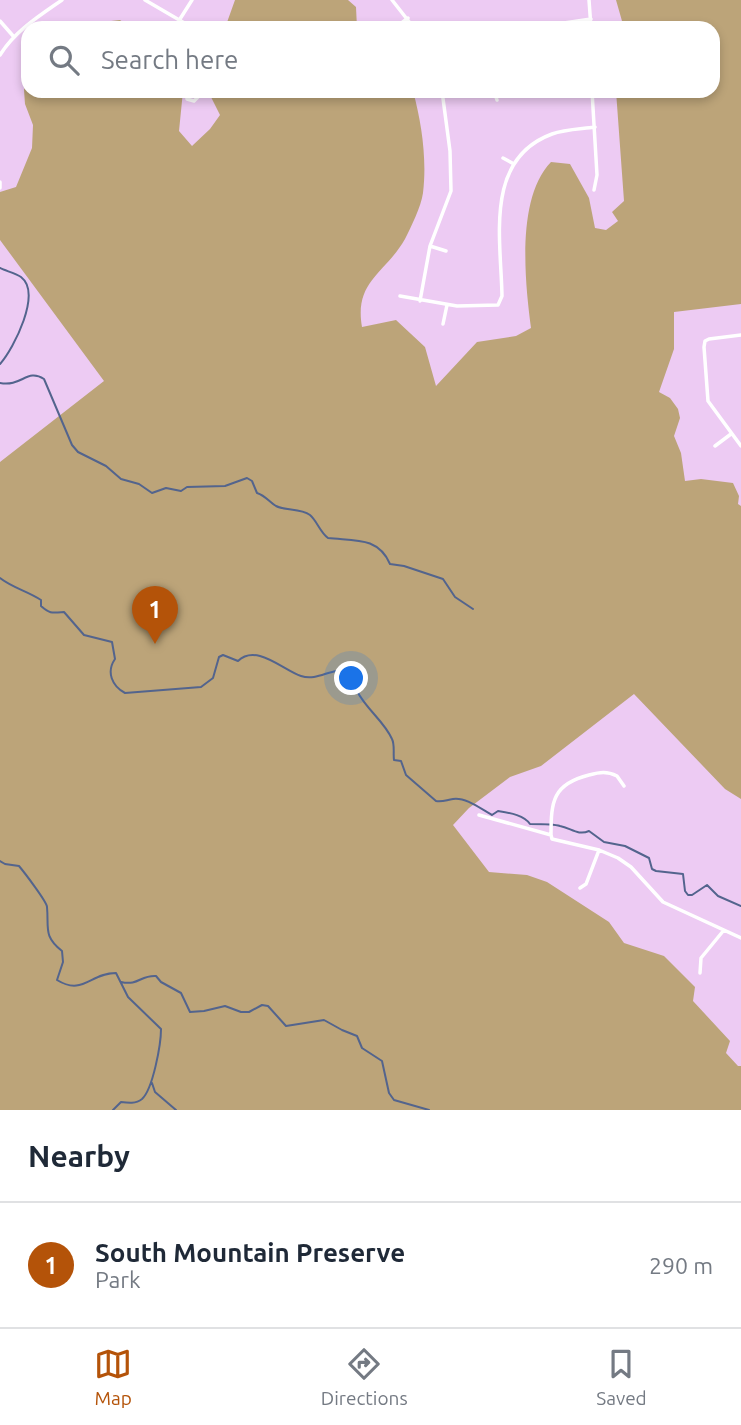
<!DOCTYPE html>
<html lang="en">
<head>
<meta charset="utf-8">
<style>
  body { margin:0; font-family:Ubuntu,sans-serif; background:#f6f6f7; color:#1f2937 }
  .you { position:absolute; left:352px; top:679px; width:24px; height:24px; margin:-18px; border:5px solid #fff; border-radius:50%; background:#1a73e8; box-shadow:0 0 0 10px #1a73e833 }
  .badge { display:grid; place-items:center; width:46px; height:46px; border-radius:50%; background:#b45309; color:#fff; font-size:23px; font-weight:700 }
  .pin { position:absolute; translate:-50% -58px; filter:drop-shadow(0 2px 4px #0008) }
  .pin::after { content:''; position:absolute; top:37px; width:24px; height:21px; background:inherit; clip-path:polygon(0 0,100% 0,50% 100%) }
  .list { margin:0; padding:0; list-style:none }
  h2 { display:flex; justify-content:space-between; align-items:center; height:91px; margin:0; padding:0 28px; font-size:30px }
  h2 small { font-size:23px; font-weight:400; color:#747a83 }
  .list li { display:grid; grid-template-columns:46px 1fr auto; gap:21px; align-items:center; box-sizing:border-box; height:126px; padding:0 28px; border-top:2px solid #e0e1e3 }
  .list b { display:block; font-size:26px; white-space:nowrap }
  .list p { margin:0; font-size:23px; white-space:nowrap; color:#747a83 }
  .list em { font-size:23px; font-style:normal; color:#747a83 }
  .icon { flex:none; width:38px; height:38px; fill:none; stroke:currentColor; stroke-width:2; stroke-linecap:round; stroke-linejoin:round }
  .map { position:relative; flex:none; width:741px; height:1110px; overflow:hidden }
  .search { position:absolute; background:#fff; box-shadow:0 4px 10px #0003; left:21px; right:21px; top:21px; height:77px; display:flex; align-items:center; gap:18px; box-sizing:border-box; padding:0 24px; border-radius:21px; color:#747a83; font-size:26px }
  .sheet { height:217px; background:#fff }
  nav { display:flex; justify-content:space-around; align-items:center; box-sizing:border-box; height:98px; border-top:2px solid #e0e1e3; background:#fff; font-size:19px; color:#747a83 }
  nav a { display:grid; justify-items:center; gap:4px }
  nav .on { color:#b45309 }
  .map>svg:first-child { display:block }
  .green { fill:#bca479 }
  .lines { fill:none; stroke-linecap:round; stroke-linejoin:round }
  .stream { stroke:#53648d; stroke-width:2 }
  .street { stroke:#fff; stroke-width:3.5 }
</style>
</head>
<body>
<div class="map">
<svg width="741" height="1110" viewBox="0 0 741 1110">
  <rect width="100%" height="100%" fill="#edcbf3"/>
  <!-- green -->
  <path class="green" d="M235 0H348L356 7 357 28H225Z
    M616 0H741V304L674 312V349L659 392 670 398 678 409 680 418 674 436 681 453 685 481 701 479 733 483 739 496 738 504 741 506V799L725 789 634 694 541 766 510 777 469 808 453 825 489 872 527 875 547 882 609 922 624 943 664 956 695 987 693 1001 730 1041 726 1053 738 1066H741V1110H0V462L104 381 0 240V192L16 187 32 148 33 125 25 104 24 90 28 71V91H183L179 131 192 146 210 129 220 115 208 91H413C422 124 427 160 423 193 421 207 411 227 405 239 385 274 354 281 362 327L396 320 425 347 436 386 477 342 516 336 531 328C525 282 516 198 551 162L570 164 589 198 595 228 606 230 618 221 612 212 624 201 616 91H713V28H624Z
    M120 20 131 28H86L94 23Z"/>
  <g class="lines">
    <!-- stream -->
    <path class="stream" d="M0 268C6 271 15 273 21 277 42 293 14 348 0 364
      M0 383C22 387 27 368 44 379L72 445 78 452 106 466 121 479 139 484 152 493 166 488 181 491 187 487 225 486 247 478 252 481 257 493C266 496 269 502 276 506 286 511 300 508 310 515 317 521 320 532 328 538 353 541 378 536 390 564L404 566 443 579 455 597 473 609
      M0 578C13 588 27 591 41 600V606C50 614 52 613 64 612L84 635 112 642 115 659C106 672 112 686 125 693L201 687 213 678 219 657 223 655 238 661C256 643 283 670 301 676 319 682 334 665 347 673 355 677 354 684 357 691 366 709 384 721 392 739 395 745 393 754 394 760L401 761 406 775 436 801C443 802 446 800 453 799 466 797 481 809 492 815L498 811C510 813 524 815 530 824 535 824 554 824 560 826 571 828 578 836 589 831L604 842 625 846 649 858 652 869 656 871 683 874 685 891 688 895H692L707 885 718 896 741 906
      M0 861 5 864 19 866C24 872 47 902 47 907 49 928 43 936 62 951L63 962 57 980C83 996 90 973 116 973L128 997 161 1029C161 1044 153 1089 142 1099 136 1104 128 1103 121 1102L113 1110
      M121 982C139 986 140 975 156 976L161 982 181 993 190 1012 204 1011 225 1006 241 1012H249L262 1005 268 1006 286 1026 324 1020 342 1030 357 1036 362 1048 382 1061 389 1093 394 1100 429 1110
      M152 1083 155 1092 176 1110"/>
    <!-- street -->
    <path class="street" d="M145 0 193 28
      M392 0 414 28
      M589 0 591 28
      M180 19 192 0
      M0 21 14 37
      M395 28 408 18
      M530 28 591 19
      M0 55C15 31 39 16 62 0
      M187 91V99L194 101 198 97 197 91
      M494 91 497 100
      M592 91 597 175 594 190
      M503 158 514 164
      M0 182V188
      M430 246 446 251
      M400 296 457 306 498 305 502 296C501 239 484 159 552 134 565 129 581 129 595 127
      M420 301 430 246 451 191 450 151 442 91
      M443 324 447 305
      M741 335 709 339 705 341 704 347 708 401 741 446
      M715 446 731 434
      M479 815 551 835 552 839 599 850 618 858 631 867 663 902 741 938
      M551 835C551 801 553 784 589 775 600 772 607 771 617 776L624 786
      M580 888 586 884 599 850
      M700 973 701 958 724 930"/>
  </g>
</svg>
<div class="you"></div>
<div class="pin badge" style="left:155px;top:644px">1</div>
<div class="search"><svg class="icon" aria-label="search" viewBox="0 0 24 24"><circle cx="10" cy="10" r="6"/><path d="M15 15l6 6"/></svg>Search here</div>
</div>
<section class="sheet">
<h2>Nearby<small></small></h2>
<ul class="list">
<li><span class="badge">1</span><div><b>South Mountain Preserve</b><p>Park</p></div><em>290 m</em></li>
</ul>
</section>
<nav>
<a class="on"><svg class="icon" aria-label="map" viewBox="0 0 24 24"><path d="M3 6l6-2 6 2 6-2v14l-6 2-6-2-6 2zM9 4v14M15 6v14"/></svg>Map</a>
<a><svg class="icon" aria-label="directions" viewBox="0 0 24 24"><path d="M12 3l9 9-9 9-9-9zM9 14v-3h6M13 9l2 2-2 2"/></svg>Directions</a>
<a><svg class="icon" aria-label="saved" viewBox="0 0 24 24"><path d="M7 4h10v16l-5-4-5 4z"/></svg>Saved</a>
</nav>
</body>
</html>
